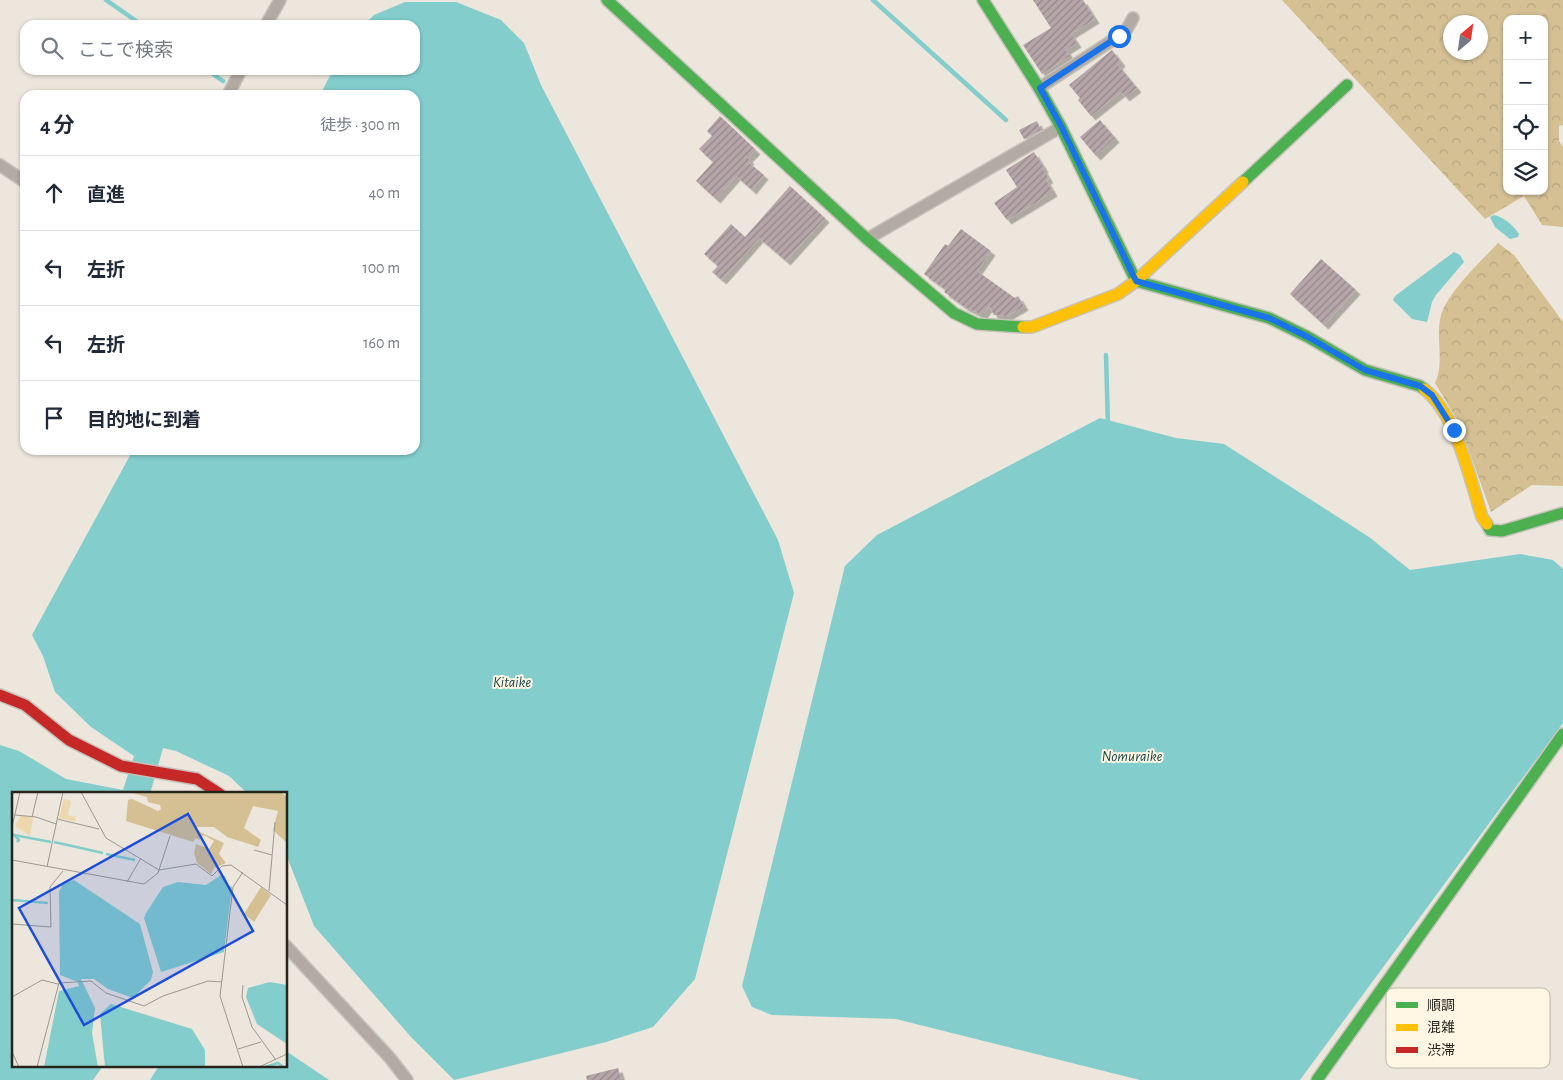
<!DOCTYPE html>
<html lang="ja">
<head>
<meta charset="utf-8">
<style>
  body { margin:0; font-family:"Alegreya Sans","Noto Sans JP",sans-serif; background:#f2f2f3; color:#1f2937 }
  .controls { position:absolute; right:15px; top:15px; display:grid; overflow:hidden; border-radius:10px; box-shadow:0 1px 4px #0004 }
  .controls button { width:45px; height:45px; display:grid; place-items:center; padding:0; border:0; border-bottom:1px solid #e0e1e3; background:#fff; color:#1f2937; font:25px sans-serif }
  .compass { position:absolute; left:1443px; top:15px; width:45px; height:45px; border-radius:50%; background:#fff; box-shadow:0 1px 4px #0004; rotate:29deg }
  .stop { position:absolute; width:15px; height:15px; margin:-11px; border:4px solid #1a73e8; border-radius:50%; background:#fff }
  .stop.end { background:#1a73e8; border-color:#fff; box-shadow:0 1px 5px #0008 }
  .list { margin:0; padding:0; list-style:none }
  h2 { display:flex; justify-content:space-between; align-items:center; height:65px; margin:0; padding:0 20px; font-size:21px }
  h2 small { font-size:16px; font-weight:400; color:#747a83 }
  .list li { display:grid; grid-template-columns:32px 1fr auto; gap:15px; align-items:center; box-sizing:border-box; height:75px; padding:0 20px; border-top:1px solid #e0e1e3 }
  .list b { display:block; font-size:19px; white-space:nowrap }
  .list em { font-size:16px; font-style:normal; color:#747a83 }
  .icon { flex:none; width:28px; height:28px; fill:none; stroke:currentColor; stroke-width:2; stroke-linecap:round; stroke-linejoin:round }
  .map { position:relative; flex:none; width:1563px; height:1080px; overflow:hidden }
  .search { position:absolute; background:#fff; box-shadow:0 1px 4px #0004; left:20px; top:20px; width:400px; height:55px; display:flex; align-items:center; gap:12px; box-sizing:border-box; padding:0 18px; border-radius:15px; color:#747a83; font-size:19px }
  .panel { position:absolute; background:#fff; box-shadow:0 1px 4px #0004; left:20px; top:90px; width:400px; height:365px; border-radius:15px }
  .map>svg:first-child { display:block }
  .forest { fill:url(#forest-crowns); fill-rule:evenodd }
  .water { fill:#83cdcd }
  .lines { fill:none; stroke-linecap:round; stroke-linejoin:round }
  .stream { stroke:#83cdcd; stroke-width:4.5 }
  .building { fill:url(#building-hatch); filter:url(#shadow) }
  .street-casing { stroke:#c7c2bb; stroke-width:14 }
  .fast-casing { stroke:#c7c2bb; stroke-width:14 }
  .slow-casing { stroke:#c7c2bb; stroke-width:14 }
  .jam-casing { stroke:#c7c2bb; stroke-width:14 }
  .street { stroke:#b3aaa3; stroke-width:11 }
  .fast { stroke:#4caf50; stroke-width:11 }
  .slow { stroke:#ffc107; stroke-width:11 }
  .jam { stroke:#c62828; stroke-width:11 }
  .route { stroke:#1a73e8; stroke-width:6 }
  .labels { text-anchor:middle; stroke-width:4; stroke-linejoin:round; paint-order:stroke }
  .water-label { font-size:15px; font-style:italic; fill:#164749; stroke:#fff6e4 }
  .inset-river { fill:none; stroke:#83cdcd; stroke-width:2.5 }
  .inset-road { fill:none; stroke:#9d9890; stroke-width:1 }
  .view { fill:#1d4ed8; fill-opacity:0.15; stroke:#1d4ed8; stroke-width:2.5 }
  .inset-edge { fill:none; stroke:#27241d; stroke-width:2.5 }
  .key { fill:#fff6e4; stroke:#beb7a8; stroke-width:1 }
  .key-label { font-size:14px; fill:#27241d }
</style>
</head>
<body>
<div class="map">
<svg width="1563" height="1080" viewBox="0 0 1563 1080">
  <defs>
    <pattern id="forest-crowns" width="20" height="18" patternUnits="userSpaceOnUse" patternTransform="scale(1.25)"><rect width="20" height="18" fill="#d5c094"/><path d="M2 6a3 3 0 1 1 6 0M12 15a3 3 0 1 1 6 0" fill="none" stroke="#b7a57f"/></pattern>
    <pattern id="building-hatch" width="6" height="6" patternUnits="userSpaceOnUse" patternTransform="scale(1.25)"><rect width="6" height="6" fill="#b6a6a9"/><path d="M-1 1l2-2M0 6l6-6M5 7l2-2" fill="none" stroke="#948789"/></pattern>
    <filter id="shadow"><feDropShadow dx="4.5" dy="4.5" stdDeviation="0" flood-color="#0004"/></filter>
  </defs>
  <rect width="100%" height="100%" fill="#ece6dc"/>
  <!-- forest -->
  <path class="forest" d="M1282 0H1563V125L1559 126V141L1563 147V227L1542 225 1524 196 1485 219ZM1507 19H1544V191H1507ZM1450 22H1480V52H1450Z
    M1498 243 1514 255 1563 322V486L1532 485 1491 512 1459 423 1435 383C1445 362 1435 338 1441 315 1448 292 1481 261 1498 243Z"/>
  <!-- water -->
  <path class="water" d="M405 2H456L501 20 524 43 541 85 778 540 794 593 695 979 653 1027 606 1042 454 1080 411 1037 314 926 286 854V794H248L229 776 176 751 163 748 150 794H14V1066H103L93 1080H0V745L19 751 66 779 123 790 134 756 91 727 55 692 43 656 32 635 133 450H415V95H320L333 70H415V25H364L374 15Z
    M1494 215C1504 217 1514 226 1519 234L1518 237 1510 239 1495 227 1490 217Z
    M1454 252 1460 255 1464 262 1436 295 1432 302 1427 322 1412 319 1393 300 1395 296Z
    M1100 418 1176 438 1224 444 1369 537 1410 570 1520 554 1553 560 1563 569V723L1300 1080H1140L896 1019 772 1015 752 1007 742 986 845 566 877 535Z
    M286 1051 329 1080H150L157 1069 162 1066H286Z"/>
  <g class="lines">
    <!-- stream -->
    <path class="stream" d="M106 0 142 25
      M873 0 1006 120
      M207 70 223 81
      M1106 355 1108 426"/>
  </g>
  <!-- building -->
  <path class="building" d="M1033 0H1083L1095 19 1071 34 1077 43 1066 50 1070 56 1042 74 1023 45 1051 28Z
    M1112 50 1121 62 1118 65 1137 88 1125 97 1121 92 1091 116 1078 100 1080 98 1069 85Z
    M720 116 756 150 748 158 750 160 748 162 764 175 752 190 736 176 716 199 696 181 713 162 699 149 712 136 707 131Z
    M1100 120 1115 138 1096 156 1080 137Z
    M1037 121 1041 130 1024 139 1019 130Z
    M1034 152 1044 168 1043 169 1049 179 1046 180 1053 192 1007 220 994 203 1017 187 1006 170Z
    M790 186 825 218 786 261 759 238 722 280 712 272 718 266 704 254 731 224 745 237Z
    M961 229 991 251 977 271 1015 298 1018 296 1024 306 1007 316 994 315 989 306 983 314H980L965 307 944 292 946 290 924 274 945 244 948 246Z
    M1321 259 1356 290 1324 325 1290 294Z
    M618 1068 622 1080H587L586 1076Z"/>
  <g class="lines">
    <!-- street casing -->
    <g class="street-casing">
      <path id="street" d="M266 25 280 0
        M1039 88 1119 36 1127 29 1133 18
        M228 95 241 70
        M0 165 25 182
        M867 239 1061 127
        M286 946 390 1058 407 1080"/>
    </g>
    <!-- fast casing -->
    <g class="fast-casing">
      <path id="fast" d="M607 0 867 239 954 313 977 324 1023 327
        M983 0 1039 88 1061 127 1136 281
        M1243 182 1347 85
        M1136 281 1269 318 1308 337 1365 370 1420 386 1424 389
        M1487 524 1490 530 1502 531 1563 513
        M1317 1080 1563 734"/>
    </g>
    <!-- slow casing -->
    <g class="slow-casing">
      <path id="slow" d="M1023 327H1032L1118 294 1136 281 1243 182
        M1424 389C1456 413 1470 479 1482 517L1487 524"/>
    </g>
    <!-- jam casing -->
    <g class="jam-casing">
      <path id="jam" d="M0 695 25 705 69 740 121 766 197 779 220 794"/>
    </g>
    <!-- street -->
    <use href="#street" class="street"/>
    <!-- fast -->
    <use href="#fast" class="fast"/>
    <!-- slow -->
    <use href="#slow" class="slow"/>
    <!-- jam -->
    <use href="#jam" class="jam"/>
  </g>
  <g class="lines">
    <!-- route -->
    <path class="route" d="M1119 36 1040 88 1061 126 1136 281 1269 318 1308 337 1365 370 1420 386 1432 395 1454 430"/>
  </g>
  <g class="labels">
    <!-- water labels -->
    <g class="water-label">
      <text x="512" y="687">Kitaike</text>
      <text x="1132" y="761">Nomuraike</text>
    </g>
  </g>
  <!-- overview -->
  <g transform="translate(12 792)">
    <rect width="275" height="275" fill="#ece6dc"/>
    <path d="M52 7 59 9 56 23 64 25 63 30 47 26Z" fill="#edd8ad"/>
    <path d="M117 0H269L275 5V51L261 38 266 19 241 14 232 36 249 48 246 55 215 45 202 35H185L184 38 212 51 207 62 214 71 202 76 199 82 185 71 182 61 184 52 197 57 202 49 192 43 187 48 184 46 181 50 114 29 116 8 120 7 146 19 149 17 148 13 136 10 135 5ZM249 95 259 103 242 130 232 122Z" fill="#d5c094"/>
    <path d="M9 23 21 26 18 44 3 34Z" fill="#edd8ad"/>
    <path d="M209 83 213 84 216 93 220 95 212 160 149 180 132 126 134 121 151 95 166 90 194 93ZM62 88 128 132 141 180 139 188 121 206 96 197 82 187H69L83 216 80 241 86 275H32L47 199 67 194 66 190 48 183 47 100 51 92ZM258 190 275 193V252L245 232 234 205 236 196ZM99 212 180 237 193 258V275H93L88 222Z" fill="#83cdcd"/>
    <path class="inset-river" d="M5 50 7 48 2 43 39 50M42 50 91 61M94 62 123 68M0 108 36 111M253 275 266 271 271 275"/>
    <path class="inset-road" d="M69 0 94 46 147 78 184 72 200 84 210 74 219 73 275 113M3 23 24 25 44 32M20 25 26 0M45 27 87 37M0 35 8 0M242 58 260 63M0 68 132 92 146 81 158 44M35 75 51 0M115 90 129 66M257 99 263 30M0 132 39 135 38 95 51 79M231 193 230 205 240 235 264 268M0 205 30 188 46 192M226 257 249 250M0 260 7 275M25 275 47 191 79 189 94 201 132 214 151 204 196 189 210 190M231 275 208 204 221 95 231 80M247 275 275 262"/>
    <path class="view" d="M176 22 241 139 72 233 7 116Z"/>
    <rect width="275" height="275" class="inset-edge"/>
  </g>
  <!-- legend -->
  <rect x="1386" y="988" width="164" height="80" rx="8" class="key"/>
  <rect x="1396" y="1002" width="22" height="6" fill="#4caf50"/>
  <rect x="1396" y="1024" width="22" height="7" fill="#ffc107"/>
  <rect x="1396" y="1047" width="22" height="6" fill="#c62828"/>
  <g class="key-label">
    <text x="1427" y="1010">順調</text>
    <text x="1427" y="1032">混雑</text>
    <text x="1427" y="1055">渋滞</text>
  </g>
</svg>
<div class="controls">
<button>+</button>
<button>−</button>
<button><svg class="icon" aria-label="locate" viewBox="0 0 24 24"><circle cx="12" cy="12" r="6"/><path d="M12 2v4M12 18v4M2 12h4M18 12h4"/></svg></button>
<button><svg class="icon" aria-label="layers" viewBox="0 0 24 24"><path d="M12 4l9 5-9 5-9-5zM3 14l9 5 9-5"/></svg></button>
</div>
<svg class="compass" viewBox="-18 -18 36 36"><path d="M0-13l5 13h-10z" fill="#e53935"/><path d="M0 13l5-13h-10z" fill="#747a83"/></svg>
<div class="stop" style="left:1119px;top:36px"></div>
<div class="stop end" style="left:1454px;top:430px"></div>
<div class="search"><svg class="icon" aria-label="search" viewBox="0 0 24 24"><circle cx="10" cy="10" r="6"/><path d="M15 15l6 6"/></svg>ここで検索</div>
<section class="panel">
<h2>4 分<small>徒歩 · 300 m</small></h2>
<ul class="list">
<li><svg class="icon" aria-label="ahead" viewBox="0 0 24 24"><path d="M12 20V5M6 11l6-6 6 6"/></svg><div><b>直進</b></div><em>40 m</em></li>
<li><svg class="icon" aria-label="left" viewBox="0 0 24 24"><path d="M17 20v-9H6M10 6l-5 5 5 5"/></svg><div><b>左折</b></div><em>100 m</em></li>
<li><svg class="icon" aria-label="left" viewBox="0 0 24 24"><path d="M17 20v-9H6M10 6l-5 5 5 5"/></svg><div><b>左折</b></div><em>160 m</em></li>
<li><svg class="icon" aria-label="arrive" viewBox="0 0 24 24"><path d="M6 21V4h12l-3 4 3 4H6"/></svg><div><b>目的地に到着</b></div></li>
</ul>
</section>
</div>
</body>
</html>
